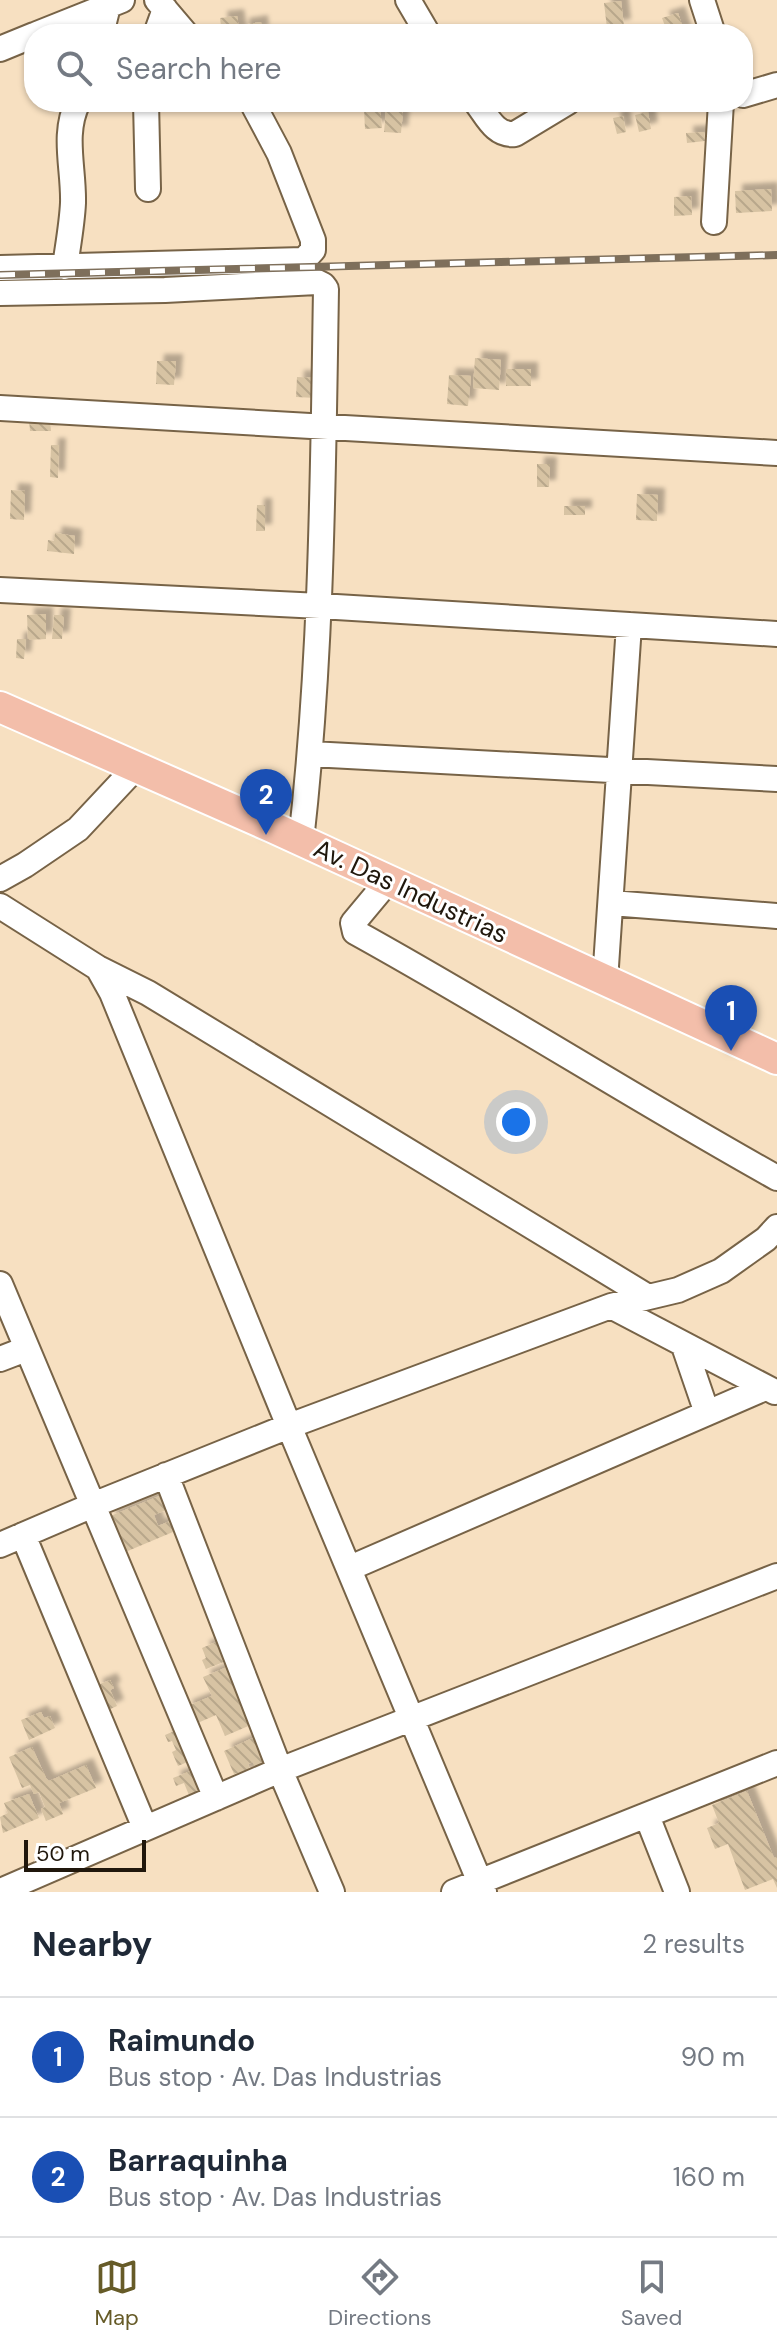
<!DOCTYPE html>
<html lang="en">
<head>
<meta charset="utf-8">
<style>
  body { margin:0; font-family:"DM Sans",sans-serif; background:#f2f2f3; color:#1f2937 }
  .scale { position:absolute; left:24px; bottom:20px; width:122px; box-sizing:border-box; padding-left:8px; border:4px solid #20170c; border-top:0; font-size:22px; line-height:28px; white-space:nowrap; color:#20170c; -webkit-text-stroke:6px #fff; paint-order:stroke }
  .you { position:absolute; left:516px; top:1122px; width:28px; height:28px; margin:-20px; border:6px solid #fff; border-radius:50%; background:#1a73e8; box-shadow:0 0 0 12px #1a73e833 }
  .badge { display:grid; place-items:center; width:52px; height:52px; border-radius:50%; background:#665b28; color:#fff; font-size:26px; font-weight:700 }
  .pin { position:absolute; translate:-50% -66px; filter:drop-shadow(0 2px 4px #0008) }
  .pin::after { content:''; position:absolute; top:42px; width:28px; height:24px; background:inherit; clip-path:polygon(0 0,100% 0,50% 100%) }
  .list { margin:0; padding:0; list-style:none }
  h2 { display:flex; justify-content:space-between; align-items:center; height:104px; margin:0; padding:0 32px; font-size:34px }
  h2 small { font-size:26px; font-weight:400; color:#747a83 }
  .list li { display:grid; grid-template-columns:52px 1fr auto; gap:24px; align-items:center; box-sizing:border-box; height:120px; padding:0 32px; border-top:2px solid #e0e1e3 }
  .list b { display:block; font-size:30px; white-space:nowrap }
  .list p { margin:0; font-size:26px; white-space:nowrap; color:#747a83 }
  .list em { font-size:26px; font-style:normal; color:#747a83 }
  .icon { flex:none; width:44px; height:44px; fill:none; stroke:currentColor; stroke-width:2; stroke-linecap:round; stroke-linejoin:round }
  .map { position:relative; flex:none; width:777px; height:1892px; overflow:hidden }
  .search { position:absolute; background:#fff; box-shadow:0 2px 6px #0004; left:24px; right:24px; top:24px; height:88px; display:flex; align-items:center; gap:20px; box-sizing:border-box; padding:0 28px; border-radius:32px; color:#747a83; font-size:30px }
  .sheet { height:344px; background:#fff }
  nav { display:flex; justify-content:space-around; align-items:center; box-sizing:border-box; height:112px; border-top:2px solid #e0e1e3; background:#fff; font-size:22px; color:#747a83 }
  nav a { display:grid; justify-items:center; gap:4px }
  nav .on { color:#665b28 }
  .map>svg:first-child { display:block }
  .building { fill:url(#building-back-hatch); filter:url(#shadow) }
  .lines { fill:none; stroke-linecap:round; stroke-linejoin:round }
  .minor-casing { stroke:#776347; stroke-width:28 }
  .major-casing { stroke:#fff; stroke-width:34 }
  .minor { stroke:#fff; stroke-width:24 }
  .major { stroke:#f3beaa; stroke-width:30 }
  .rail-casing { stroke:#7e6f5b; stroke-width:8 }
  .rail { stroke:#fff; stroke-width:5; stroke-dasharray:15; stroke-linecap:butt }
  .labels { text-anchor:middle; stroke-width:6; stroke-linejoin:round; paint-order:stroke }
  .street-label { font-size:26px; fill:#20170c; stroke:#fff }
</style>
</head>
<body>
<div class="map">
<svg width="777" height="1892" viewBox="0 0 777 1892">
  <defs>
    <pattern id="building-back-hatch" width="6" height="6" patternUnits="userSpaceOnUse" patternTransform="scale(2)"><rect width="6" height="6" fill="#d7c3a3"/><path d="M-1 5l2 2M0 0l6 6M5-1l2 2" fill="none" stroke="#b8a78b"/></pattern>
    <filter id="shadow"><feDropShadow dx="7" dy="-7" stdDeviation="2" flood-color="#0004"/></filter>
  </defs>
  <rect width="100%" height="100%" fill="#f7e0c1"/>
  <!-- building -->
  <path class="building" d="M621 1 624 26 607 28 604 3Z
    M678 13 685 34H668L662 18Z
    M237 16 240 34H222L220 18Z
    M261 22 262 33 243 34 242 25Z
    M380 108 382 128 365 129 364 109Z
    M386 110 403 111 401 133 384 132Z
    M648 112 651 129 639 132 635 115Z
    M623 116 626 132 617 134 613 118Z
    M704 132 705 141 687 143 686 133Z
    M771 189 772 211 736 213 735 191Z
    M691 196 692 215 674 216V197Z
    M475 358 501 360 499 390 473 388Z
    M157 361H176L174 385 156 384Z
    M506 369H531V386H506Z
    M449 375 471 376 468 406 447 404Z
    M297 377 317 378 316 398 296 397Z
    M29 419H50L51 431H30Z
    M51 445H59L58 478 50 477Z
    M537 464H550L549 487H537Z
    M11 490 25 491 24 520 10 519Z
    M637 494 658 495 657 521 636 520Z
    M257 505H265V531H256Z
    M564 506H585V515H564Z
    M55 533 75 536 74 554 47 551 48 540 54 541Z
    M46 614V639L28 640 27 615Z
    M54 615H64L62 639H52Z
    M17 639H26L24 659 16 658Z
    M164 1494 171 1508 154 1515 158 1526 175 1519 180 1529 123 1553 108 1517Z
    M223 1639 231 1659 206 1669 202 1660 206 1658 202 1648Z
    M232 1665 258 1722 225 1736 216 1715 193 1725 185 1707 212 1696 203 1677Z
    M110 1680 114 1688 110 1690 117 1706 106 1711 95 1686Z
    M41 1712 44 1718 50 1716 55 1728 29 1740 21 1720Z
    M179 1729 192 1760 178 1766 172 1752 176 1750 172 1741 168 1742 165 1735Z
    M255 1737 267 1765 256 1769 253 1762 248 1764 251 1773 243 1776 241 1772 234 1774 224 1751Z
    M32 1747 46 1778 49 1781 86 1765 96 1788 59 1803 63 1814 46 1821 41 1809 45 1807 39 1792 34 1794 30 1785 22 1788 9 1757Z
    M196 1769 206 1793 191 1800 184 1783 176 1786 173 1778Z
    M747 1791 774 1858 777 1857V1888L773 1879 745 1890 728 1844 715 1849 707 1828 719 1823 712 1805Z
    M29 1794 39 1818 3 1833 0 1817 8 1813 4 1803Z"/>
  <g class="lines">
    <!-- minor casing -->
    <g class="minor-casing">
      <path id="minor" d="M157 0 186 34
        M408 0 428 34
        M702 0 713 34
        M37 34 122 0
        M101 34 108 6
        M156 34 165 9
        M0 49 34 35
        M743 95 777 85
        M146 102 148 189
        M476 102C487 116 495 136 515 134L568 102
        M714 222 721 102
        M65 267C68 245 72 224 73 203 74 168 62 134 78 102
        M0 268 304 260 313 250V240L279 153 254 106
        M0 293 165 290 317 282 323 285 326 289C323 473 322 657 301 841
        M0 408 777 453
        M0 590 320 606 777 634
        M311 754 777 779
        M0 879 25 865 78 829 137 766
        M388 881 353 923 355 932C498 1011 635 1099 777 1178
        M611 903 777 916
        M0 906 98 968 148 993 648 1297
        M98 968 112 993 289 1426 484 1892
        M605 981 629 625
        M0 1284 216 1798
        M611 1306 775 1392
        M684 1346 707 1413
        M0 1359 26 1349
        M166 1475 280 1770 332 1892
        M23 1535 145 1828
        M0 1545 93 1505 289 1426 611 1306 678 1290 721 1271 766 1239 777 1227
        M350 1568 765 1388
        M647 1816 677 1892
        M3 1890 280 1770 777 1576
        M454 1892 777 1763"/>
    </g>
    <!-- major casing -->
    <g class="major-casing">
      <path id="major" d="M0 707 272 827 777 1059"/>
    </g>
    <!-- minor -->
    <use href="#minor" class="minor"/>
    <!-- major -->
    <use href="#major" class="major"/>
    <!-- rail casing -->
    <g class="rail-casing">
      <path id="rail" d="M0 275 777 255"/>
    </g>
    <!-- rail -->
    <use href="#rail" class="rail"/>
  </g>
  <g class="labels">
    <!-- street labels -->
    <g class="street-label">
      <text transform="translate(411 891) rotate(25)" y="9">Av. Das Industrias</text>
    </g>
  </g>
</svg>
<div class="scale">50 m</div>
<div class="you"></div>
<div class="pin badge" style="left:731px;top:1051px;background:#1a4fb4">1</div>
<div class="pin badge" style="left:266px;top:835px;background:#1a4fb4">2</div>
<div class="search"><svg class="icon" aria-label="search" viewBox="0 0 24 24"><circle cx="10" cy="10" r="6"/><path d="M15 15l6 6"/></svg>Search here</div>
</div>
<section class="sheet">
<h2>Nearby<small>2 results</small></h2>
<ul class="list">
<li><span class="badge" style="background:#1a4fb4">1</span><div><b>Raimundo</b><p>Bus stop · Av. Das Industrias</p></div><em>90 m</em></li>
<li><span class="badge" style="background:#1a4fb4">2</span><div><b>Barraquinha</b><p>Bus stop · Av. Das Industrias</p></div><em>160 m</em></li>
</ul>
</section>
<nav>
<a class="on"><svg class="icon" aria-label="map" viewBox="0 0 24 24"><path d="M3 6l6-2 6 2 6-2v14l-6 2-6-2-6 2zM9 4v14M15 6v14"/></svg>Map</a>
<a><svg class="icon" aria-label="directions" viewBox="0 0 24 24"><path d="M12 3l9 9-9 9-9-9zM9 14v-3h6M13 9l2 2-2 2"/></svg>Directions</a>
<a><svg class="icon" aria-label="saved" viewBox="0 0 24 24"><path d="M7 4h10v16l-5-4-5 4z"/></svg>Saved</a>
</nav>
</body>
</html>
